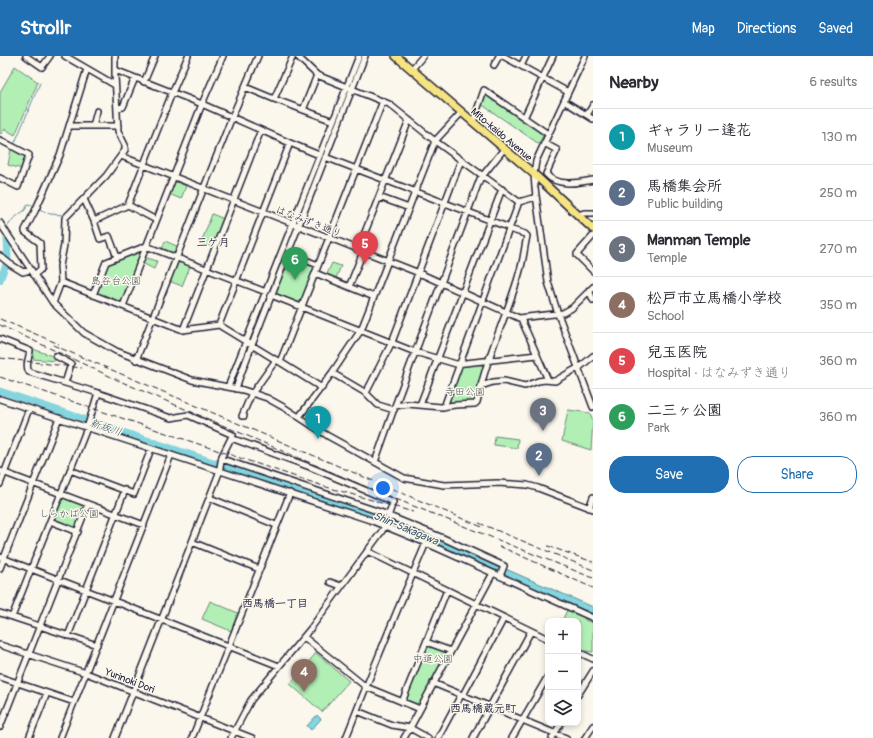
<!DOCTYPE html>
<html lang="en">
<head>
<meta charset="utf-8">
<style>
  body { margin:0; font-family:Pangolin,"Klee One",sans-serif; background:#f7f7f7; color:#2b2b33 }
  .controls { position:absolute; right:12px; bottom:12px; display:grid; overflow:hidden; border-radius:8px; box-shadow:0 2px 6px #0003 }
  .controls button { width:36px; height:36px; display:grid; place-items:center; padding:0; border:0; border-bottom:1px solid #e1e1e2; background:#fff; color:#2b2b33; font:20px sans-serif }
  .you { position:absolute; left:383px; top:432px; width:14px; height:14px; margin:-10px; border:3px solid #fff; border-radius:50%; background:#1a73e8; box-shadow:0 0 0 6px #1a73e833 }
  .badge { display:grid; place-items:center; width:26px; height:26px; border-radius:50%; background:#1f6fb2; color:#fff; font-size:13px; font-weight:700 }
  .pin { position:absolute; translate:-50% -33px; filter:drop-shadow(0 1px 2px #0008) }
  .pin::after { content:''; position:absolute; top:21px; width:14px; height:12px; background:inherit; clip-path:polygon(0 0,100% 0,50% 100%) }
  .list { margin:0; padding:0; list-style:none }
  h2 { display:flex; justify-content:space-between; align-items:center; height:52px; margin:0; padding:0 16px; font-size:17px }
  h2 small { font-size:13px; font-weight:400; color:#7c7c81 }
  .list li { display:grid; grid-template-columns:26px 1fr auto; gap:12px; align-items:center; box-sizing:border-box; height:56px; padding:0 16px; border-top:1px solid #e1e1e2 }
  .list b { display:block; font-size:15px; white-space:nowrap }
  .list p { margin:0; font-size:13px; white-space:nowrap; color:#7c7c81 }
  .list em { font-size:13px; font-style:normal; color:#7c7c81 }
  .actions { display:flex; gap:8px; padding:12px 16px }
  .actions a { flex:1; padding:9px 0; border:1px solid #1f6fb2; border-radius:16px; text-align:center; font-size:14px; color:#1f6fb2 }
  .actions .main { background:#1f6fb2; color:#fff }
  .icon { flex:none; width:22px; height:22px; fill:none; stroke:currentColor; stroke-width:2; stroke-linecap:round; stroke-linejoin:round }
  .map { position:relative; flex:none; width:593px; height:682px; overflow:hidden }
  header { display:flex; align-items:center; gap:24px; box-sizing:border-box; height:56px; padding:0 20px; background:#1f6fb2; color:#fff }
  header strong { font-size:19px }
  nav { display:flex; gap:22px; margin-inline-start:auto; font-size:14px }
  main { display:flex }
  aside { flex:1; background:#fff }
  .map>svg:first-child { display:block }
  .green { fill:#b2efb5; stroke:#6a8878 }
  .water { fill:#84d5dd; stroke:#5d8d9c }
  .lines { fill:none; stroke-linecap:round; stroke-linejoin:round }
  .stream { stroke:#5d8d9c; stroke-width:1 }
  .river { stroke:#84d5dd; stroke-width:7 }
  .minor-casing { stroke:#22223b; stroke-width:8 }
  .highway-casing { stroke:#22223b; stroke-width:10 }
  .minor { stroke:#fbf7ec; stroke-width:5 }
  .highway { stroke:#f6e381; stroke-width:7 }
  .rail { stroke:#22223b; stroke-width:1; stroke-dasharray:6 3; stroke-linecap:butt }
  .labels { text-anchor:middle; stroke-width:3; stroke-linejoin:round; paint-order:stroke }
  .street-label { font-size:10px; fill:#22223b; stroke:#fbf7ec }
  .park-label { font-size:10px; fill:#46555a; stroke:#fbf7ec }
  .neighbourhood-label { font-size:11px; font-weight:bold; fill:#22223b; stroke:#fbf7ec }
  .water-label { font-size:11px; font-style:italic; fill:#3f586c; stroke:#fbf7ec }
</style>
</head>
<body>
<header>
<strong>Strollr</strong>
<nav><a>Map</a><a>Directions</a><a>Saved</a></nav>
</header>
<main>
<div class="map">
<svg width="593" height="682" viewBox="0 0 593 682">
  <rect width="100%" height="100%" fill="#fbf7ec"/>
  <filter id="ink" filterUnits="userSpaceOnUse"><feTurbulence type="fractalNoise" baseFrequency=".025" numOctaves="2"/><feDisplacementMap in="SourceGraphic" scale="8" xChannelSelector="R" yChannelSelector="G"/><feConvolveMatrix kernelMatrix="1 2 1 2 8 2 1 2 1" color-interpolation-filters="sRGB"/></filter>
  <g filter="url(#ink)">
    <!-- green -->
    <path class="green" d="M15 10 38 26 15 79 5 73 1 78 0 77V36Z
      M487 39 544 77 539 88 481 48 484 40Z
      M11 93 25 99 26 101 22 113 8 109Z
      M319 107 320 108 300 163 297 164Z
      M174 125 186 130 181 143 169 138Z
      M212 158 224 163 213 191 201 187Z
      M292 174H295L271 233 270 232Z
      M165 185 179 191 176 200 162 193Z
      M144 192 121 248 95 238 108 207Z
      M289 200 316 210 300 248 273 237Z
      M144 201 157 205 154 213 142 207Z
      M178 203 191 208 182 230 169 225Z
      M332 207 341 210 336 222 327 218Z
      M265 243 267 244 252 284 250 283Z
      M246 292H248L237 323 232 322Z
      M33 293 55 301V305L33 303Z
      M483 307 485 309 476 346 447 348 461 311Z
      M568 354 590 357 593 365 591 394 562 385Z
      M495 380 518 383 517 392 494 389Z
      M64 441 84 449 85 451 77 472 75 473 53 464Z
      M210 545 238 557 231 575 202 563Z
      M568 552 584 560 585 564 593 567V596L578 594 581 582 578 576V565H562Z
      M428 589 446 595 447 598 419 650C415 650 407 647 405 644Z
      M316 597 349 625 322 656 290 628Z"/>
    <!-- water -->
    <path class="water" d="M455 491 593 551V558L452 495Z
      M317 659 321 663 311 674 307 670Z"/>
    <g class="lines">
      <!-- stream -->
      <path class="stream" d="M14 89 40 27
        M39 153 50 158 63 159
        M7 171 13 163 25 154 28 148 35 150"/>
      <!-- river -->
      <path class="river" d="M0 224 8 203 7 183
        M0 335 213 406 381 460 461 496"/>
      <!-- minor casing -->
      <g class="minor-casing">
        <path id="minor" d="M26 0 42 11 50 0
          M65 0 115 29
          M297 0 317 19 389 48 435 85 519 146
          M503 0 568 36
          M585 0 536 105 534 118 535 132 548 226 558 258 593 351
          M494 9 499 0
          M521 10 526 0
          M115 14 202 48 290 87 219 269
          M411 14 423 0
          M144 26 155 0
          M245 31 274 43 293 0
          M274 43 333 65
          M564 45 593 63
          M118 52 123 51 135 22
          M303 54 317 19
          M587 59 593 49
          M524 62 553 0
          M473 66 484 34 548 78
          M69 70H118
          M93 70 97 55
          M0 84 29 99 18 131 0 122
          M290 87 319 99
          M544 87 557 94 546 118C557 131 578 127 593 124
          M121 100 419 217 519 262 563 257 572 252 593 231
          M325 101 510 172
          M379 141 409 152
          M84 143 94 165 128 149 172 37 188 0
          M128 149 156 164
          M578 159 584 157H593
          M94 165 100 183 109 180 117 201
          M0 167 53 247 84 277 116 295 192 324 243 334 267 342 285 352 328 380 404 422 444 429 498 427 527 429 538 432 593 453
          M593 180 577 198V199L593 215
          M358 194 409 64
          M288 197 318 209
          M0 200 10 208 23 216 30 214
          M315 217 374 241
          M34 219 41 213 40 187 25 176V174L35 155 60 99 87 13
          M61 226 183 274 219 269 276 304
          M349 231 363 196
          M589 234 593 244
          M93 239 106 206 146 190 266 236
          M271 239 415 296 456 308 537 299 522 265V262
          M53 247 61 226 60 210 64 189 65 162 106 120 125 94V89L118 75 115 19V0
          M123 250 202 48 223 0
          M183 274 261 74
          M0 283 30 295C29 301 25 310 29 316L98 337 171 362 188 359 233 379 231 382 310 411 393 446 385 470 382 475 311 572 251 644 231 682
          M537 299 548 324
          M56 300 71 308 65 327
          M136 304 232 61 258 0
          M280 306 322 332
          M332 317 366 337 392 286 461 104
          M481 330C491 288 512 249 522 207 524 198 525 189 527 180L525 178 509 173
          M228 331 359 0
          M236 333 239 323 252 289 365 0
          M366 337 378 349 394 354
          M0 343 370 464 426 487 593 562
          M420 349 502 133
          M395 350 480 123 504 93
          M444 351 519 146 536 141
          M244 360H242L251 339 276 304 280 306 383 45
          M299 361 332 317 361 274 435 85 461 57
          M222 403 389 459
          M375 406 395 350 408 348 441 351 455 349 475 348 477 346 481 330 493 326 504 325 525 330 538 325 545 324 555 325 574 314 580 311 593 300
          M70 414 134 438 151 393
          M0 415 144 469
          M0 428 29 353
          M210 442 276 469
          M589 452 593 441
          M389 460 443 482 504 510 500 520
          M50 465 78 476
          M192 486 259 513
          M367 495 548 583
          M0 501 114 545 279 610
          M0 512 59 362
          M330 526 341 530
          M0 557 97 589
          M12 561 87 372 98 337
          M68 580 125 434
          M304 581 366 631 397 555 426 487
          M0 589 86 617 252 682
          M451 595 493 517
          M578 596 593 603
          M87 613 171 399
          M0 621 74 646
          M433 627 566 682
          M463 639 504 562
          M578 639 593 615
          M402 646 447 534
          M357 655 392 669 410 672 451 595 426 586
          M0 671 88 448
          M29 682 47 637
          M60 682 84 621
          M115 682 219 417 222 400 231 382
          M192 682 290 437
          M346 682 366 631 420 653
          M404 682 410 672 428 682
          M438 682 461 639
          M473 682 531 575
          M512 682 548 620
          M552 682 561 667
          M585 682 593 670"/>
      </g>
      <!-- highway casing -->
      <g class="highway-casing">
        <path id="highway" d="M396 0 534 118 593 173"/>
      </g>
      <!-- minor -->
      <use href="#minor" class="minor"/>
      <!-- highway -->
      <use href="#highway" class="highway"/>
      <!-- rail -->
      <path class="rail" d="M0 263 59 288
        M0 269 122 326 371 433 593 522
        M53 289 482 471
        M0 302 82 312
        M0 321 323 430 413 456
        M479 467 593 514
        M499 490 593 532
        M548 490 593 506"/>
    </g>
  </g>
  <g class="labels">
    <!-- street labels -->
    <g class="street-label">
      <text transform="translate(502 78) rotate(40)" y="4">Mito-kaido Avenue</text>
      <text transform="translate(309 165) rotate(21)" y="4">はなみずき通り</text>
      <text transform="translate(130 624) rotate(21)" y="4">Yurinoki Dori</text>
    </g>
    <!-- park labels -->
    <g class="park-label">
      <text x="116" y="228">島谷台公園</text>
      <text x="465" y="339">寺田公園</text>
      <text x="69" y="461">しらかば公園</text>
      <text x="433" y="606">中道公園</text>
    </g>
    <!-- neighbourhood labels -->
    <g class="neighbourhood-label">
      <text x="213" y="190">三ケ月</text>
      <text x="275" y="551">西馬橋一丁目</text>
      <text x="483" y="656">西馬橋蔵元町</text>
    </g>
    <!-- water labels -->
    <g class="water-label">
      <text transform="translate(106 371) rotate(18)" y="4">新坂川</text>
      <text transform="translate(406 472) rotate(23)" y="4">Shin-Sakagawa</text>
    </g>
  </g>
</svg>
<div class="controls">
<button>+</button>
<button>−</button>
<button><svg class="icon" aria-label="layers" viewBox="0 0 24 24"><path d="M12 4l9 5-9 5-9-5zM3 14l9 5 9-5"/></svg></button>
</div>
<div class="you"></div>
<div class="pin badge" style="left:318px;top:383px;background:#0f9aa8">1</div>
<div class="pin badge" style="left:539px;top:420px;background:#5c6f8a">2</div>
<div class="pin badge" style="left:543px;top:375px;background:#6b7280">3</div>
<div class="pin badge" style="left:304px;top:636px;background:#8d6e63">4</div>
<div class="pin badge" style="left:365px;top:208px;background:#e0444e">5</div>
<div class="pin badge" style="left:295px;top:224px;background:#2e9e5b">6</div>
</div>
<aside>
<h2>Nearby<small>6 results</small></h2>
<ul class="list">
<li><span class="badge" style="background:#0f9aa8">1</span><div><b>ギャラリー逢花</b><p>Museum</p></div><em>130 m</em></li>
<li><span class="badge" style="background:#5c6f8a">2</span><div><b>馬橋集会所</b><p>Public building</p></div><em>250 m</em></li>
<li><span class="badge" style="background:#6b7280">3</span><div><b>Manman Temple</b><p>Temple</p></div><em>270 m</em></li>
<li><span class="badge" style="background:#8d6e63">4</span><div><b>松戸市立馬橋小学校</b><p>School</p></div><em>350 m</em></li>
<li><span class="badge" style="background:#e0444e">5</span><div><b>兒玉医院</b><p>Hospital · はなみずき通り</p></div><em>360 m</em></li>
<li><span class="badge" style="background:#2e9e5b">6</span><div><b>二三ヶ公園</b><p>Park</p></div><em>360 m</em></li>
</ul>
<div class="actions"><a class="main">Save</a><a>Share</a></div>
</aside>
</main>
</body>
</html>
